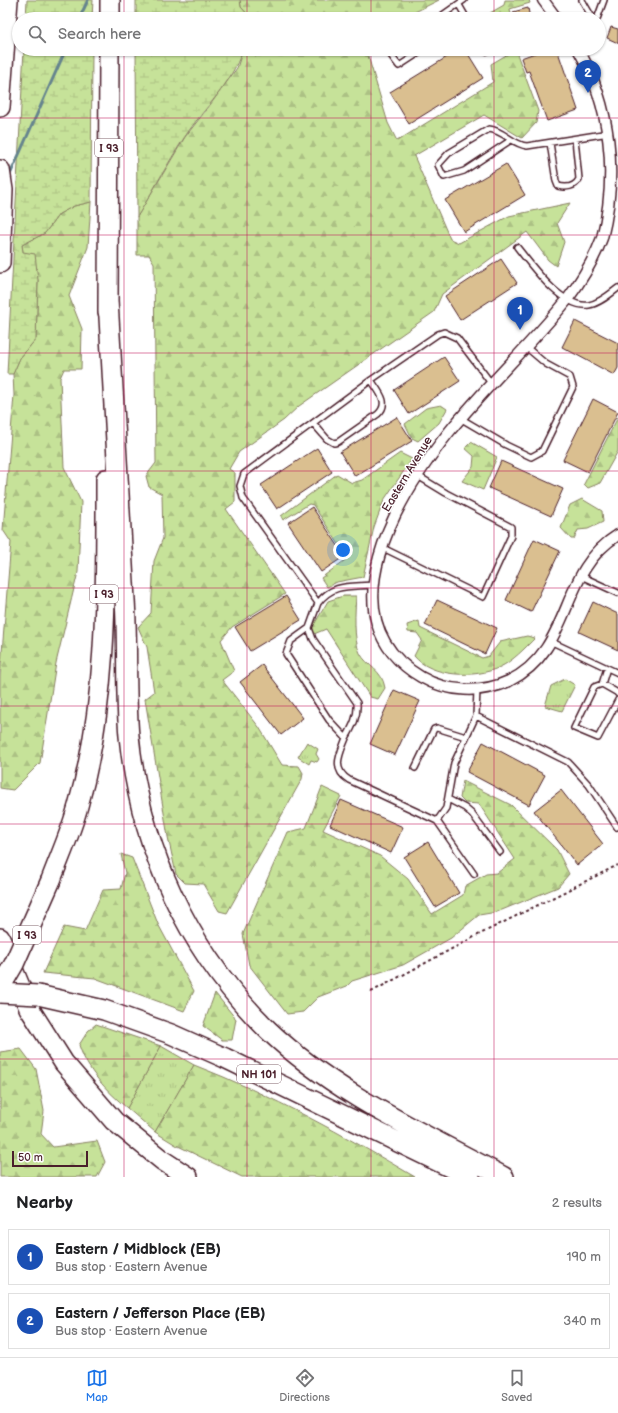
<!DOCTYPE html>
<html lang="en">
<head>
<meta charset="utf-8">
<style>
  body { margin:0; font-family:"Balsamiq Sans",sans-serif; background:#f2f2f2; color:#202124 }
  .scale { position:absolute; left:12px; bottom:10px; width:76px; box-sizing:border-box; padding-left:4px; border:2px solid #4a1f2b; border-top:0; font-size:11px; line-height:14px; white-space:nowrap; color:#4a1f2b; -webkit-text-stroke:3px #fff; paint-order:stroke }
  .you { position:absolute; left:343px; top:550px; width:14px; height:14px; margin:-10px; border:3px solid #fff; border-radius:50%; background:#1a73e8; box-shadow:0 0 0 6px #1a73e833 }
  .badge { display:grid; place-items:center; width:26px; height:26px; border-radius:50%; background:#1a73e8; color:#fff; font-size:13px; font-weight:700 }
  .pin { position:absolute; translate:-50% -33px; filter:drop-shadow(0 1px 2px #0008) }
  .pin::after { content:''; position:absolute; top:21px; width:14px; height:12px; background:inherit; clip-path:polygon(0 0,100% 0,50% 100%) }
  .list { margin:0; padding:0; list-style:none }
  h2 { display:flex; justify-content:space-between; align-items:center; height:52px; margin:0; padding:0 16px; font-size:17px }
  h2 small { font-size:13px; font-weight:400; color:#757577 }
  .list li { display:grid; grid-template-columns:26px 1fr auto; gap:12px; align-items:center; box-sizing:border-box; height:56px; margin:0 8px 8px; padding:0 8px; border:1px solid #e0e0e0; border-radius:0px }
  .list b { display:block; font-size:15px; white-space:nowrap }
  .list p { margin:0; font-size:13px; white-space:nowrap; color:#757577 }
  .list em { font-size:13px; font-style:normal; color:#757577 }
  .icon { flex:none; width:22px; height:22px; fill:none; stroke:currentColor; stroke-width:2; stroke-linecap:round; stroke-linejoin:round }
  .map { position:relative; flex:none; width:618px; height:1177px; overflow:hidden }
  .search { position:absolute; background:#fff; box-shadow:0 1px 3px #0004; left:12px; right:12px; top:12px; height:44px; display:flex; align-items:center; gap:10px; box-sizing:border-box; padding:0 14px; border-radius:22px; color:#757577; font-size:15px }
  .sheet { height:180px; background:#fff }
  nav { display:flex; justify-content:space-around; align-items:center; box-sizing:border-box; height:56px; border-top:1px solid #e0e0e0; background:#fff; font-size:11px; color:#757577 }
  nav a { display:grid; justify-items:center; gap:2px }
  nav .on { color:#1a73e8 }
  .map>svg:first-child { display:block }
  .grass { fill:url(#grass-tufts); stroke:#888062 }
  .forest { fill:url(#forest-firs); stroke:#888062 }
  .wetland { fill:url(#wetland-marsh); stroke:#888062 }
  .lines { fill:none; stroke-linecap:round; stroke-linejoin:round }
  .stream { stroke:#65848e; stroke-width:3 }
  .building { fill:#dabf90; stroke:#4a1f2b }
  .lane-casing { stroke:#4a1f2b; stroke-width:8 }
  .street-casing { stroke:#4a1f2b; stroke-width:13 }
  .highway-casing { stroke:#4a1f2b; stroke-width:22 }
  .path { stroke:#4a1f2b; stroke-width:2; stroke-dasharray:3 3; stroke-linecap:butt }
  .lane { stroke:#fff; stroke-width:5 }
  .street { stroke:#fff; stroke-width:10 }
  .highway { stroke:#fff; stroke-width:19 }
  .highway-bridge-casing { stroke:#4a1f2b; stroke-width:22; stroke-linecap:butt }
  .highway-bridge { stroke:#fff; stroke-width:19 }
  .grid { fill:none; stroke:#c2185b; stroke-width:1; stroke-opacity:0.55 }
  .labels { text-anchor:middle; stroke-width:3; stroke-linejoin:round; paint-order:stroke }
  .shield { fill:#fff; stroke:#80626b; stroke-width:1 }
  .shield-label { font-size:11px; font-weight:bold; fill:#4a1f2b }
  .street-label { font-size:12px; fill:#4a1f2b; stroke:#fff }
</style>
</head>
<body>
<div class="map">
<svg width="618" height="1177" viewBox="0 0 618 1177">
  <defs>
    <pattern id="grass-tufts" width="24" height="20" patternUnits="userSpaceOnUse"><rect width="24" height="20" fill="#c6e299"/><path d="M3 7l-1-3M5 7V3M7 7l1-3M15 17l-1-3M17 17v-4M19 17l1-3" fill="none" stroke="#acc184"/></pattern>
    <pattern id="forest-firs" width="22" height="20" patternUnits="userSpaceOnUse"><rect width="22" height="20" fill="#c6e299"/><path d="M5 1l3.5 6h-7zM16 11l3.5 6h-7z" fill="#acc184"/></pattern>
    <pattern id="wetland-marsh" width="20" height="14" patternUnits="userSpaceOnUse"><rect width="20" height="14" fill="#c6e299"/><path d="M1 5h8M5 5V1M11 12h8M15 12V8" fill="none" stroke="#acc184"/></pattern>
  </defs>
  <rect width="100%" height="100%" fill="#fff"/>
  <filter id="ink" filterUnits="userSpaceOnUse"><feTurbulence type="fractalNoise" baseFrequency=".025" numOctaves="2"/><feDisplacementMap in="SourceGraphic" scale="8" xChannelSelector="R" yChannelSelector="G"/><feConvolveMatrix kernelMatrix="1 2 1 2 8 2 1 2 1" color-interpolation-filters="sRGB"/></filter>
  <g filter="url(#ink)">
    <!-- grass -->
    <path class="grass" d="M565 679 575 685 562 711 545 706 551 686Z
      M307 742 318 749 316 754 319 759 317 762 311 760 309 764 298 757Z
      M161 1046 194 1065 155 1132 127 1108Z"/>
    <!-- forest -->
    <path class="forest" d="M240 0H439L401 19H249V16L241 7Z
      M505 0H529L530 3 510 9 512 19H493L490 13 504 5Z
      M243 49H366L388 123 397 141 493 82 491 64 508 54 506 49H530L517 54 538 111 536 123 522 138 484 115 414 156 450 239 459 243 509 216 570 203 557 223 564 242 556 266 548 260 527 232 442 294 434 312 299 406 284 420 239 452 229 469 235 473V502L226 509 285 594 232 627 221 640 234 671 222 680 259 727 282 765 299 766 303 773 302 779 227 913 219 911 203 884 185 883 176 874 168 837 145 699 154 692 147 647 138 627 151 613 154 561 163 538 162 494 149 487 146 476 156 463 154 263 149 255H137V217L185 137 210 105 237 68Z
      M91 202 88 247 69 296 82 329 81 369H64L60 378 64 467 81 502 78 572 56 663 40 763 13 790 0 788V677L11 542 3 530 14 395 13 374 20 358 36 339 38 280 23 252 22 245 45 233 59 214 74 206Z
      M441 405 447 409 439 423 418 441 412 438 405 424 426 408Z
      M618 417V451L600 483 588 488 584 484Z
      M471 442 497 457 483 490 462 481 473 467 474 456 465 448Z
      M400 453 412 459 384 500 374 527 363 577 337 582 327 587 321 578 348 558 313 505 309 504 283 520 281 516 337 474 352 483 362 480Z
      M582 499 602 511 603 522 588 529 578 530 574 539H571L561 528 570 505Z
      M343 596H356C355 610 353 640 360 653 367 667 382 669 385 688L378 699 370 697 326 629 314 634 312 628 328 601Z
      M419 621 420 628 482 658 489 656 500 642 527 636 535 638C525 648 513 661 500 667 476 679 431 677 414 656L422 640 417 633 408 632 407 625Z
      M463 781 511 805 557 850 569 874 558 887 497 912 479 915 451 938 403 965 352 981 347 986 318 997 303 1012 287 1014 249 965 243 934 288 832 306 828 322 787 341 796 323 830 380 856 408 879 432 914 463 895 465 886 486 874 497 873 515 859 479 804 465 803 460 798Z
      M121 854 132 858 158 924 194 991 184 1011 95 978 43 973 64 927 85 931 103 890 121 889 125 873Z
      M215 993 236 1019 232 1040H222L203 1026Z
      M96 1024 161 1046 127 1108C107 1091 87 1071 79 1045L88 1031Z
      M21 1049 36 1069 44 1111 41 1134 53 1147 97 1141 105 1162 97 1177H0V1052Z
      M194 1065C272 1095 344 1135 415 1177H242L176 1145 155 1132Z"/>
    <!-- wetland -->
    <path class="wetland" d="M27 0H93L92 19H26Z
      M136 0H240L241 7 249 16V19H136Z
      M24 49H92L91 202 74 206 59 214 45 233 22 245 23 252 35 254 38 280 36 339 20 358 13 374H7Z
      M136 49H243C230 87 205 106 184 138 167 164 153 191 137 217Z"/>
    <g class="lines">
      <!-- stream -->
      <path class="stream" d="M79 19 88 0
        M9 177 66 49"/>
    </g>
    <!-- building -->
    <path class="building" d="M528 8 530 19H514L513 12Z
      M611 27 618 29V43L607 38Z
      M460 49H465L483 78 409 124 390 92Z
      M546 49H557L578 110 547 121 529 71 526 72 521 58Z
      M506 164 525 195 464 232 445 200Z
      M501 259 517 283 460 320 445 296Z
      M575 321 618 343V368L614 375 562 347Z
      M444 357 460 381 409 414 394 390Z
      M593 399 618 412 588 472 563 460Z
      M397 417 412 441 355 476 340 452Z
      M317 448 332 472 277 509 261 485Z
      M501 461 563 489 551 516 489 488Z
      M312 507 345 556 321 572 288 523Z
      M534 539 560 551 531 612 506 600Z
      M286 596 301 620 250 651 235 627Z
      M437 600 497 628 485 654 425 625Z
      M593 602 618 614V650L579 632Z
      M262 665 303 718 281 735 240 682Z
      M394 690 420 701 395 755 370 744Z
      M483 742 545 775 529 805 467 772Z
      M561 790 603 844 577 865 534 811Z
      M341 800 403 827 391 853 330 825Z
      M428 842 459 893 435 907 404 857Z"/>
    <g class="lines">
      <!-- lane casing -->
      <g class="lane-casing">
        <path id="lane" d="M582 0 593 19
          M459 5 467 19
          M437 19 464 0
          M597 19 604 0
          M393 49 390 54 399 66 425 49
          M486 49 487 51
          M511 140 464 171 444 177 438 165 449 153 489 129C503 130 513 145 527 146L609 133
          M550 143 556 181 558 186C566 188 575 187 579 179L575 139
          M517 247C532 266 562 309 589 305 600 303 610 294 618 288
          M460 418 506 445 531 457 542 451 573 387 570 377 546 364 526 347
          M313 423 327 439 334 443 338 442 378 414C390 403 379 392 371 380
          M381 547 483 597 511 536V527L446 493 418 476
          M581 576 618 593
          M373 585C350 587 333 583 318 603L243 498 240 486 244 474 371 380 438 334 444 332 457 338 491 383
          M318 603 309 628 291 641 286 654 329 720 346 738C340 754 331 769 349 780L437 821 474 874
          M309 628 313 639 357 703C358 716 353 726 346 738
          M552 642 618 673
          M607 668 602 684 616 692 618 694
          M602 684 594 687 574 728 598 738 618 700
          M476 716 568 762 589 785 617 827
          M415 768 434 729 437 728 466 737
          M448 799 465 808 472 814 500 852
          M437 821 446 808 454 763 476 716 477 689"/>
      </g>
      <!-- street casing -->
      <g class="street-casing">
        <path id="street" d="M543 0 557 19
          M578 49C611 105 618 175 602 238 594 260 581 281 567 300 530 346 486 386 449 432 398 496 323 619 421 677 447 692 481 694 509 681 574 649 558 572 618 535"/>
      </g>
      <!-- highway casing -->
      <g class="highway-casing">
        <path id="highway" d="M110 19V0
          M0 107 8 0
          M0 170 3 190 0 263
          M108 300C113 400 119 500 125 600 128 645 125 691 129 736 140 847 188 952 268 1030 335 1094 423 1133 504 1177
          M108 312 109 49
          M51 880C60 856 71 832 78 806 108 701 106 588 106 479
          M0 938 29 1008 64 1063 114 1121 162 1160 188 1177
          M38 995 104 1010 171 1034 225 1058 470 1177"/>
      </g>
      <!-- path -->
      <path class="path" d="M371 992 476 936 618 865"/>
      <!-- lane -->
      <use href="#lane" class="lane"/>
      <!-- street -->
      <use href="#street" class="street"/>
      <!-- highway -->
      <use href="#highway" class="highway"/>
      <!-- highway-bridge casing -->
      <g class="highway-bridge-casing">
        <path id="highway-bridge" d="M0 988 14 964 51 880
          M0 993 38 995"/>
      </g>
      <!-- highway-bridge -->
      <use href="#highway-bridge" class="highway-bridge"/>
    </g>
  </g>
  <!-- grid -->
  <path class="grid" d="M124 0V19M247 0V19M371 0V19M494 0V19M124 49V1177M247 49V1177M371 49V1177M494 49V1177M0 118H618M0 235H618M0 353H618M0 471H618M0 588H618M0 706H618M0 824H618M0 942H618M0 1059H618"/>
  <g class="labels">
    <!-- shield labels -->
    <g class="shield">
      <rect x="95" y="139" width="28" height="18" rx="3"/>
      <rect x="90" y="585" width="28" height="18" rx="3"/>
      <rect x="13" y="926" width="28" height="18" rx="3"/>
      <rect x="237" y="1065" width="44" height="18" rx="3"/>
    </g>
    <g class="shield-label">
      <text x="109" y="152">I 93</text>
      <text x="104" y="598">I 93</text>
      <text x="27" y="939">I 93</text>
      <text x="259" y="1078">NH 101</text>
    </g>
    <!-- street labels -->
    <g class="street-label">
      <text transform="translate(407 474) rotate(-59)" y="4">Eastern Avenue</text>
    </g>
  </g>
</svg>
<div class="scale">50 m</div>
<div class="you"></div>
<div class="pin badge" style="left:520px;top:330px;background:#1a4fb4">1</div>
<div class="pin badge" style="left:588px;top:93px;background:#1a4fb4">2</div>
<div class="search"><svg class="icon" aria-label="search" viewBox="0 0 24 24"><circle cx="10" cy="10" r="6"/><path d="M15 15l6 6"/></svg>Search here</div>
</div>
<section class="sheet">
<h2>Nearby<small>2 results</small></h2>
<ul class="list">
<li><span class="badge" style="background:#1a4fb4">1</span><div><b>Eastern / Midblock (EB)</b><p>Bus stop · Eastern Avenue</p></div><em>190 m</em></li>
<li><span class="badge" style="background:#1a4fb4">2</span><div><b>Eastern / Jefferson Place (EB)</b><p>Bus stop · Eastern Avenue</p></div><em>340 m</em></li>
</ul>
</section>
<nav>
<a class="on"><svg class="icon" aria-label="map" viewBox="0 0 24 24"><path d="M3 6l6-2 6 2 6-2v14l-6 2-6-2-6 2zM9 4v14M15 6v14"/></svg>Map</a>
<a><svg class="icon" aria-label="directions" viewBox="0 0 24 24"><path d="M12 3l9 9-9 9-9-9zM9 14v-3h6M13 9l2 2-2 2"/></svg>Directions</a>
<a><svg class="icon" aria-label="saved" viewBox="0 0 24 24"><path d="M7 4h10v16l-5-4-5 4z"/></svg>Saved</a>
</nav>
</body>
</html>
